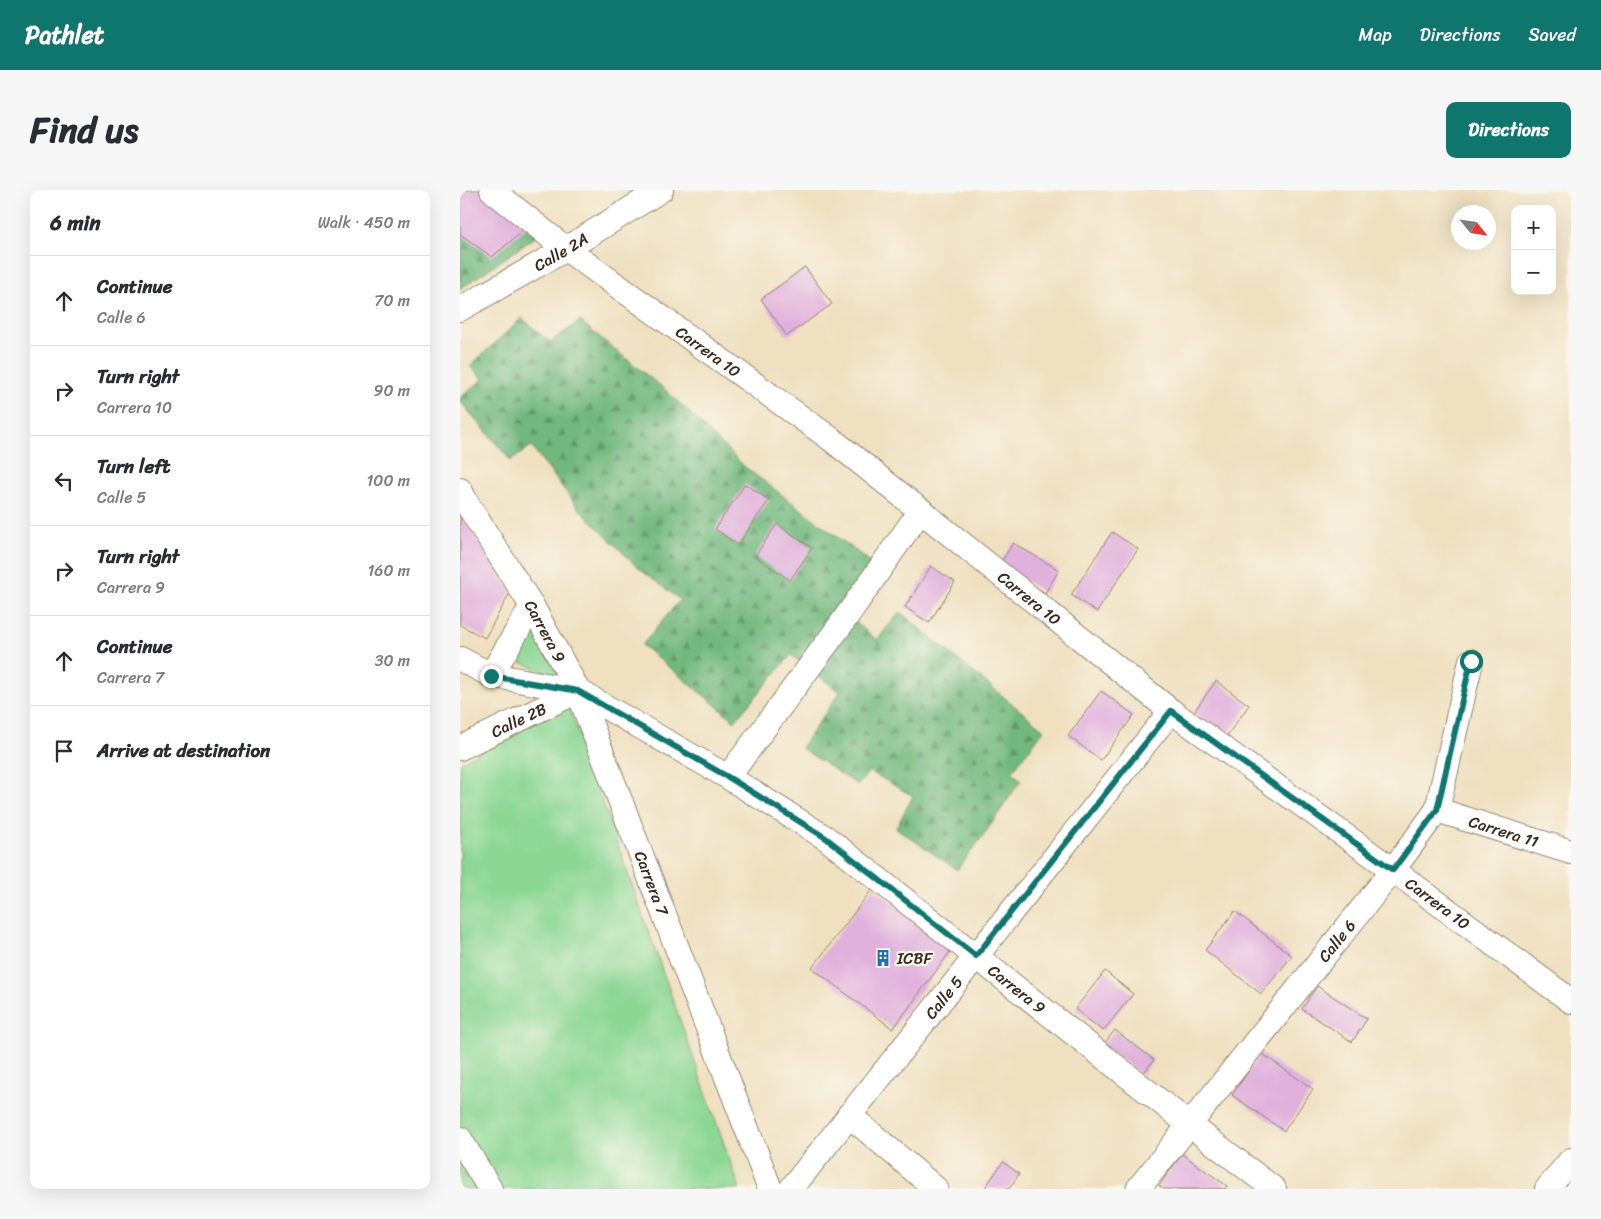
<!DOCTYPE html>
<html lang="en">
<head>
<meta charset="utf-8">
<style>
  body { margin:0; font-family:Sriracha,sans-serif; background:#f7f7f7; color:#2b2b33 }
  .controls { position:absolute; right:15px; top:15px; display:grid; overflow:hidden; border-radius:10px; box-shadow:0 5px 20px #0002 }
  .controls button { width:45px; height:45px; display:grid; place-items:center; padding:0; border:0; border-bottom:1px solid #e1e1e2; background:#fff; color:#2b2b33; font:25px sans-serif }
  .compass { position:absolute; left:991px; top:15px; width:45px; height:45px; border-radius:50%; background:#fff; box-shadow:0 5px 20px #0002; rotate:120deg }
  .stop { position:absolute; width:15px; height:15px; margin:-11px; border:4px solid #0f766e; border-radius:50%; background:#fff }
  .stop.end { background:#0f766e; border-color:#fff; box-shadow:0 1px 5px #0008 }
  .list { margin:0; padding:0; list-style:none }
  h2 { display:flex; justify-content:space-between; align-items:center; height:65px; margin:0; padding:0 20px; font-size:21px }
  h2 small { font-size:16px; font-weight:400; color:#7c7c81 }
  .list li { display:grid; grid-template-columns:32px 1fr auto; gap:15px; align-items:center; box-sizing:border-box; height:90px; padding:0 20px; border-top:1px solid #e1e1e2 }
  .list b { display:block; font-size:19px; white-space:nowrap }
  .list p { margin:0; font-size:16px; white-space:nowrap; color:#7c7c81 }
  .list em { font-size:16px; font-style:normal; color:#7c7c81 }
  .icon { flex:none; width:28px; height:28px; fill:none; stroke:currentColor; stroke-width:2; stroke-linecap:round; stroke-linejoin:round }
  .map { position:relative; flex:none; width:1111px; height:999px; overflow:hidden; border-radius:10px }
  header { display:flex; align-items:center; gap:30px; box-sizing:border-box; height:70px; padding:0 25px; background:#0f766e; color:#fff }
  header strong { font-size:24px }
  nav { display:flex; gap:28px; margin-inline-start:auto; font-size:18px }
  .intro { display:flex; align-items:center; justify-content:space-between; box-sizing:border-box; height:120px; padding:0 30px }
  h1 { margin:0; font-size:35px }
  .button { padding:12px 22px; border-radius:10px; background:#0f766e; color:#fff; font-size:18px; font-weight:700 }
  main { display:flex; gap:30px; padding:0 30px }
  aside { flex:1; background:#fff; border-radius:10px; box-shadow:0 5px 20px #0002 }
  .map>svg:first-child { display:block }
  .grass { fill:#8cd794; stroke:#648059 }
  .forest { fill:url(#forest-firs); stroke:#56714e }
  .cemetery { fill:url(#cemetery-stones); stroke:#648059 }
  .building { fill:#e1b1dd }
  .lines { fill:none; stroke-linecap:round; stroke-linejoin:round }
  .minor-casing { stroke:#95856f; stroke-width:26 }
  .minor { stroke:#fff; stroke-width:24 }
  .route { stroke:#0f766e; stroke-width:6 }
  .labels { text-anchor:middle; stroke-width:4.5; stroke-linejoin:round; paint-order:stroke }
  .street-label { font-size:16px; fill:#3b2a1e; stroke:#fbf7ec }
  .poi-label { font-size:16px; fill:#3b2a1e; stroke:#fbf7ec; text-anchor:start }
</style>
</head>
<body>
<header>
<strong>Pathlet</strong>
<nav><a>Map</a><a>Directions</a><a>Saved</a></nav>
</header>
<div class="intro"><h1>Find us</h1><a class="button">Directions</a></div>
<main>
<aside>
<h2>6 min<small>Walk · 450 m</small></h2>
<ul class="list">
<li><svg class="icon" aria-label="ahead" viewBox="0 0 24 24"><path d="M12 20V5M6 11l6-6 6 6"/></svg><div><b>Continue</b><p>Calle 6</p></div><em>70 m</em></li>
<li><svg class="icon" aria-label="right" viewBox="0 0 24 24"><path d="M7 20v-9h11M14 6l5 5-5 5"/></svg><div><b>Turn right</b><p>Carrera 10</p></div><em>90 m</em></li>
<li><svg class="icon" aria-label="left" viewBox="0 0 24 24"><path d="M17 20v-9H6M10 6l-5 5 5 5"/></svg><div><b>Turn left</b><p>Calle 5</p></div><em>100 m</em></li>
<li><svg class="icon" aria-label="right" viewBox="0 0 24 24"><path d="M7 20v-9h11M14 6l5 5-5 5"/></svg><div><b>Turn right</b><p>Carrera 9</p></div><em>160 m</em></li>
<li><svg class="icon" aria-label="ahead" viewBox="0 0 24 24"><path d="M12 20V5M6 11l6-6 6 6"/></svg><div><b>Continue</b><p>Carrera 7</p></div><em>30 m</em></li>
<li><svg class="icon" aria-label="arrive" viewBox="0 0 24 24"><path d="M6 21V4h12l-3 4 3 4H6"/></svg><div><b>Arrive at destination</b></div></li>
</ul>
</aside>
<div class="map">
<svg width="1111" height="999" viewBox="0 0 1111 999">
  <defs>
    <pattern id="forest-firs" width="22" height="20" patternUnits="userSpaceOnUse" patternTransform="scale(1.25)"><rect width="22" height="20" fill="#71b87e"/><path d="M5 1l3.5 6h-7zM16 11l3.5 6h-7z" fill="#5e9667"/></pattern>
    <pattern id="cemetery-stones" width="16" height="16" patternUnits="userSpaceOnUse" patternTransform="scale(1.25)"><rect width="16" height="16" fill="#8cd794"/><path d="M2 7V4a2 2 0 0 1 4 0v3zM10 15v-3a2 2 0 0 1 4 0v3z" fill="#7ab97f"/></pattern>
  </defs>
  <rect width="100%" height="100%" fill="#fbf7ec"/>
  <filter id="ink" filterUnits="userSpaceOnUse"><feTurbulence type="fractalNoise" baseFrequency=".02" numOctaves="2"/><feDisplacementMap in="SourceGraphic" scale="10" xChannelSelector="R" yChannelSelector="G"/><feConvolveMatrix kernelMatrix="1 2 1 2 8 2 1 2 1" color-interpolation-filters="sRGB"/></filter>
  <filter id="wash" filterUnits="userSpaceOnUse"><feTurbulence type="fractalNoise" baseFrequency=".0096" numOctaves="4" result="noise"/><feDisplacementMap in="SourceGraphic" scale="20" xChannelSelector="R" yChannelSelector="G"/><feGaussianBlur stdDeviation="1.12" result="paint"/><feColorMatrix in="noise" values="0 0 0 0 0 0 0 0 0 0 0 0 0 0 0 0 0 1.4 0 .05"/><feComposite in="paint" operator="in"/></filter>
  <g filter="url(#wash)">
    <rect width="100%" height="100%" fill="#efe0c0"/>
    <!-- grass -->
    <path class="grass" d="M70 435 102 488 49 468Z
      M107 512 280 999H35L0 936V573Z"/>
    <!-- forest -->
    <path class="forest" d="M0 0 89 38 0 99Z
      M62 128 90 152 120 131 209 203 285 277 412 373 383 422 417 450 440 422 584 540 552 582 561 590 528 639 497 680 436 638 453 606 409 581 398 595 341 558 380 502 331 465 275 531 182 455 220 410 177 377 119 319 71 256 51 271 0 211V208L23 189 10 176Z"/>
    <!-- cemetery -->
    <path class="cemetery" d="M0 965 19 999H0Z"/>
    <g id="blocks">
      <!-- building -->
      <path class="building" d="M0 0H26L71 34 32 67 0 44Z
        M345 77 372 114 327 146 301 109Z
        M285 294 309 310 278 355 255 339Z
        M0 324 51 401 25 448 0 435Z
        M317 334 352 358 330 390 295 366Z
        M652 342 678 359 637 422 611 405Z
        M553 353 599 380 585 403 539 375Z
        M471 376 495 392 469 433 445 417Z
        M756 491 789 515 766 547 733 523Z
        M641 501 674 525 641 570 608 546Z
        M413 698 493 758 433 839 352 778Z
        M775 721 832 766 801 804 745 760Z
        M645 781 673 804 643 841 615 819Z
        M857 796 907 829 892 852 842 819Z
        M655 840 694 870 682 885 643 855Z
        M801 863 853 899 824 941 772 905Z
        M722 964 767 996 765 999H704L699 996Z
        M543 972 559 984 549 999H524Z"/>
    </g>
  </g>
  <g filter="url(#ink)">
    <use href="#blocks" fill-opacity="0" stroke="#95856f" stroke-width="1"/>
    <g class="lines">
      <!-- minor casing -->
      <g class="minor-casing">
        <g id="minor">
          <path id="s1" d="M32 0 106 59 371 249 711 521 933 680 1111 811"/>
          <path id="s2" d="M0 119 106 59 201 0"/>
          <path id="s3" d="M0 300 9 317 72 416 118 501 310 999"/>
          <path id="s4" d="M0 469 31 485 118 501 268 587 366 648 730 935 814 999"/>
          <path d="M31 485 72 416"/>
          <path id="s5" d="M0 558 118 501"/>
          <path d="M268 587 382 433 461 320"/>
          <path id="s6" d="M977 620 1111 662"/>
          <path d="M389 925 476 999"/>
          <path d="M0 949 30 999"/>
          <path id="s7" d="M331 999 711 521"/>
          <path id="s8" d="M678 999 933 680 977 620 1011 471"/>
          <path d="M1087 999 1111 970"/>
        </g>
      </g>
      <!-- minor -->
      <use href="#minor" class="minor"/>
    </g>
  </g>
  <g class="lines" filter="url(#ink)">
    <!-- route -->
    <path class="route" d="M31 486 118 501 268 587 366 648 516 766 711 521 933 680 977 620 1011 471"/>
  </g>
  <!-- icons -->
  <defs>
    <g id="building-bare" transform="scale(1.35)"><path d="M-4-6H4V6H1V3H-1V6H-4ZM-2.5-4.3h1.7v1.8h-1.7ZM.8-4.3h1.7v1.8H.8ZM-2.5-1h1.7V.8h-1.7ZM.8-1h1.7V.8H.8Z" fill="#1f6fb2" stroke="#fbf7ec" stroke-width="2.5" paint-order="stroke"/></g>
  </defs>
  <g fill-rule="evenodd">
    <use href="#building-bare" x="423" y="768"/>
  </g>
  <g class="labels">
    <!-- street labels -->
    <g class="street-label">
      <text dy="6" stroke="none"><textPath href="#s2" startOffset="116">Calle 2A</textPath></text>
      <text dy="6" stroke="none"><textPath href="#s1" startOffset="270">Carrera 10</textPath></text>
      <text dy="6" stroke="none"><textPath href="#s1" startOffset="675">Carrera 10</textPath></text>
      <text dy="6" stroke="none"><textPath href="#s3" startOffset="165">Carrera 9</textPath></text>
      <text dy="6" stroke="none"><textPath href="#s5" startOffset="65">Calle 2B</textPath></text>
      <text dy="6" stroke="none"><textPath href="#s6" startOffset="70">Carrera 11</textPath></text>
      <text dy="6" stroke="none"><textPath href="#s3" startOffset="439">Carrera 7</textPath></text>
      <text dy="6" stroke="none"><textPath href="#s1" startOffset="1185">Carrera 10</textPath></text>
      <text dy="6" stroke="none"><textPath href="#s8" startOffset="318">Calle 6</textPath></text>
      <text dy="6" stroke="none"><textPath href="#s4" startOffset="655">Carrera 9</textPath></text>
      <text dy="6" stroke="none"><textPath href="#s7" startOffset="245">Calle 5</textPath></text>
    </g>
    <!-- poi labels -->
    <g class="poi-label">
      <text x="437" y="774">ICBF</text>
    </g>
  </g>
</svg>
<div class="controls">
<button>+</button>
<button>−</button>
</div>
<svg class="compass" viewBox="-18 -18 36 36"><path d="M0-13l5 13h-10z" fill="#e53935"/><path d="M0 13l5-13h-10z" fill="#7c7c81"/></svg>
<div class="stop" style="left:1011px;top:471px"></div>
<div class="stop end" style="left:31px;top:486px"></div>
</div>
</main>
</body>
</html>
